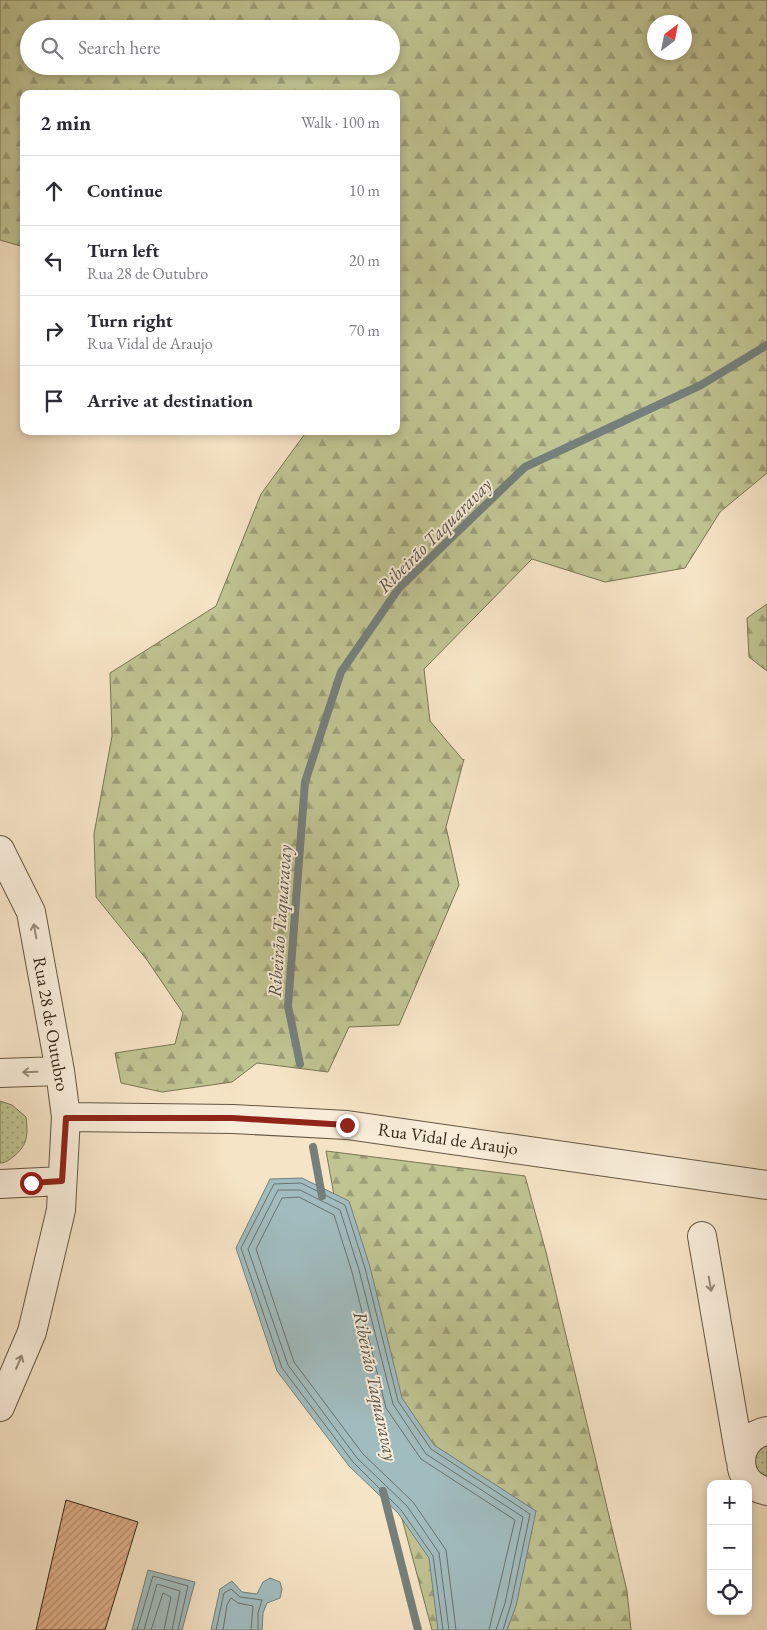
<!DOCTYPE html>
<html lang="en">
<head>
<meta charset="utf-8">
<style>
  body { margin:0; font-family:"EB Garamond",serif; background:#f2f2f3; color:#2b2b33 }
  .controls { position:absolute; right:15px; bottom:15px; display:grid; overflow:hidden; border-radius:10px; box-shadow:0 2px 8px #0003 }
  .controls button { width:45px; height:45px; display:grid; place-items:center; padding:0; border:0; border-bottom:1px solid #e1e1e2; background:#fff; color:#2b2b33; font:25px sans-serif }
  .compass { position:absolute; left:647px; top:15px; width:45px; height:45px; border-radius:50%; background:#fff; box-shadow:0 2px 8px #0003; rotate:32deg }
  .stop { position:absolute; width:15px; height:15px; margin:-11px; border:4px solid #8f2418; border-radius:50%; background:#fff }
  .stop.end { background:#8f2418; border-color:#fff; box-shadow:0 1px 5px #0008 }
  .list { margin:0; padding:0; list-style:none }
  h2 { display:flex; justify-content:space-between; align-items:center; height:65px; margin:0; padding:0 20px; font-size:21px }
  h2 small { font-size:16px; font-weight:400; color:#7c7c81 }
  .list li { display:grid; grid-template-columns:32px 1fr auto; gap:15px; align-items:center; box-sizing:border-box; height:70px; padding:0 20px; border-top:1px solid #e1e1e2 }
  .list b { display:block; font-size:19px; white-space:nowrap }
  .list p { margin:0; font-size:16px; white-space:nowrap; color:#7c7c81 }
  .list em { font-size:16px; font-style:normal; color:#7c7c81 }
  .icon { flex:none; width:28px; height:28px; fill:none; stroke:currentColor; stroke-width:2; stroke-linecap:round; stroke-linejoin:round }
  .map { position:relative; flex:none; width:767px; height:1630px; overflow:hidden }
  .search { position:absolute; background:#fff; box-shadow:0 2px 8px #0003; left:20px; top:20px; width:380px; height:55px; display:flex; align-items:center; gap:12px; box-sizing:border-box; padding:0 18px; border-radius:28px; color:#7c7c81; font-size:19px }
  .panel { position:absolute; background:#fff; box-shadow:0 2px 8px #0003; left:20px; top:90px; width:380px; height:345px; border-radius:10px }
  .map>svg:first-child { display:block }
  .green { fill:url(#green-dots); stroke:#7a7554 }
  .forest { fill:url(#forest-firs); stroke:#7a7554; fill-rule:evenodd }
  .water { fill:#a1bcbf; stroke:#75807c }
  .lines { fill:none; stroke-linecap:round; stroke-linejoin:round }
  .shore { stroke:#6a726b; stroke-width:1 }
  .stream { stroke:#75807c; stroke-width:8 }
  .building { fill:url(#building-hatch); stroke:#342717 }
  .minor-casing { stroke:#645643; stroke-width:30 }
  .minor { stroke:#f9edda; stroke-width:28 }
  .oneway { stroke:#968a78 }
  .route { stroke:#8f2418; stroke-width:6 }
  .labels { text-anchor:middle; stroke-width:4; stroke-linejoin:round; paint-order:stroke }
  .street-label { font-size:18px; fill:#342717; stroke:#f9edda }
  .water-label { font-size:19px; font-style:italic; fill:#555449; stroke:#f9edda }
</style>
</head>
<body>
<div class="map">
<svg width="767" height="1630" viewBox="0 0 767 1630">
  <defs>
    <pattern id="green-dots" width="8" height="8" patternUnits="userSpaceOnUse" patternTransform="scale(1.25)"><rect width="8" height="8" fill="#c0c392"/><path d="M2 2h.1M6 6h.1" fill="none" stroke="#9d9e76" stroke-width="1.8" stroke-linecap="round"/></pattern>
    <pattern id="forest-firs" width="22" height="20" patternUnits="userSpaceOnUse" patternTransform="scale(1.25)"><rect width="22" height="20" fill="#c0c392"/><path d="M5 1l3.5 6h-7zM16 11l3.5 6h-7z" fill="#9d9e76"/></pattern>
    <pattern id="building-hatch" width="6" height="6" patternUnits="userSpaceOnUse" patternTransform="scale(1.25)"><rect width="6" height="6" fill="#e1b18c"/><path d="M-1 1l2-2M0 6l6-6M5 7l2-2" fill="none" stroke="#b79071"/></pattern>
  </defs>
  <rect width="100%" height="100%" fill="#f6e4c6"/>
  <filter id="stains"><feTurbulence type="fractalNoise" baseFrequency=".004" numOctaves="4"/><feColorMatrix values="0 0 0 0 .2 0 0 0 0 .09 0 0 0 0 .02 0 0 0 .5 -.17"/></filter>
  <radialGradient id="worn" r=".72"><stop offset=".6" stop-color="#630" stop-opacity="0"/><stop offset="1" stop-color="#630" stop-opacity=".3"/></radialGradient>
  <!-- green -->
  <path class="green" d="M0 1101 12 1105 26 1117C28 1134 28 1145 14 1156 9 1160 6 1163 0 1163Z
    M767 1443V1479L758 1475C752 1456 750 1455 767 1443Z"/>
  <!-- forest -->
  <path class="forest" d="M0 0H767V473L720 512 685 568 605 582 532 559 424 669 430 721 463 760 464 759 446 827 459 885 399 1025 349 1027 328 1072 257 1063 232 1082 162 1092 121 1083 115 1053 175 1044 183 1013 147 960 96 897 94 834 112 736 110 673 216 606 261 494 307 431H396V94H24V247L0 240ZM654 22H684V52H654ZM29 29H391V66H29Z
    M767 604V671L749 657 747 618Z
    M326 1151 525 1176 546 1252 627 1591 631 1630H432L373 1411Z"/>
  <!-- water -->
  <path class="water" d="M302 1178 349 1201 370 1267 402 1398 434 1445 536 1511 516 1606 507 1630H438L429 1558 398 1513 349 1466 277 1371 236 1248 270 1179Z
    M148 1570 195 1582 182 1630H132Z
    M270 1578 280 1582 282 1589 280 1598 267 1603 263 1613 262 1630H211L220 1589 232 1581 242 1592 257 1594 263 1582Z"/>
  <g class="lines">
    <!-- shore -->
    <path class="shore" d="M137 1630 153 1576 188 1586 178 1630
      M144 1630 157 1584 180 1591 172 1630
      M151 1630 163 1593 171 1597 164 1630
      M216 1630 224 1593 231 1589 240 1597 262 1600 258 1613V1630
      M223 1630 227 1605 231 1598 238 1603 253 1606 251 1630
      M443 1630 433 1556 401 1510 353 1462 282 1368 241 1248 274 1184 301 1183 345 1205 365 1268 398 1401 431 1449 530 1514 511 1604 503 1630
      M449 1630 439 1553 407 1506 357 1458 288 1365 248 1249 278 1190H300L340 1210 359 1270 393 1404 426 1454 523 1517 505 1603 496 1630
      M456 1630 446 1550 413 1502 363 1454 294 1362 256 1249 282 1198 299 1197 334 1215 352 1272 386 1408 421 1459 515 1520 489 1630"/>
    <!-- stream -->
    <path class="stream" d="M300 1064 288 1006 305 782 341 672 399 588 525 467 701 385 767 345
      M313 1147 322 1196
      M383 1491 418 1630"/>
  </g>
  <!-- building -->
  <path class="building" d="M66 1500 138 1522 105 1630H36Z"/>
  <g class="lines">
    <!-- minor casing -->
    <g class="minor-casing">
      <path id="minor" d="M0 850 31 912 60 1071 66 1117 61 1210 32 1332 0 1407
        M0 1073 60 1071
        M66 1117 233 1119 347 1125 767 1185
        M0 1184 62 1181
        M702 1236 740 1458
        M767 1431C733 1437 732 1485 767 1491"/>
    </g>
    <!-- minor -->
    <use href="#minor" class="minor"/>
  </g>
  <!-- one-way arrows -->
  <defs><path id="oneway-shaft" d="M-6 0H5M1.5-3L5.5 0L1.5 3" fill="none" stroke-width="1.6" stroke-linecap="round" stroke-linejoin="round" transform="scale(1.25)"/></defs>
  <g class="oneway">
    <use href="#oneway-shaft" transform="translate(35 931) rotate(-100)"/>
    <use href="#oneway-shaft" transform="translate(30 1072) rotate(178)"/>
    <use href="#oneway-shaft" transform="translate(710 1284) rotate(80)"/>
    <use href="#oneway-shaft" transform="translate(19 1362) rotate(-67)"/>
  </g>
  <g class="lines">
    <!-- route -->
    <path class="route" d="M31 1183 62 1181 66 1118H233L347 1125"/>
  </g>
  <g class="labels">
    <!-- street labels -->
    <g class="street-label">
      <text transform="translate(51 1024) rotate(80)" y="6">Rua 28 de Outubro</text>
      <text transform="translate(448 1139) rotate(8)" y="6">Rua Vidal de Araujo</text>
    </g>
    <!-- water labels -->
    <g class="water-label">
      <text transform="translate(434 535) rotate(-45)" y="7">Ribeirão Taquaravay</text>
      <text transform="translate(279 921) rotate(-86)" y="7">Ribeirão Taquaravay</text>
      <text transform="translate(376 1386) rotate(78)" y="7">Ribeirão Taquaravay</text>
    </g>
  </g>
  <rect width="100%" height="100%" filter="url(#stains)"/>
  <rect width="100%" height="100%" fill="url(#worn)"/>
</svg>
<div class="controls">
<button>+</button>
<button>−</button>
<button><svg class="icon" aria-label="locate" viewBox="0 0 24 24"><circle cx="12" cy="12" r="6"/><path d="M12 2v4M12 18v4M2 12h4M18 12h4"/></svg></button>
</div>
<svg class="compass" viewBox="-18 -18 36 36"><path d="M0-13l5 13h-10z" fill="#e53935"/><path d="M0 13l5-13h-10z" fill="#7c7c81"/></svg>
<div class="stop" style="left:31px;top:1183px"></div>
<div class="stop end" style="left:347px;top:1125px"></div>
<div class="search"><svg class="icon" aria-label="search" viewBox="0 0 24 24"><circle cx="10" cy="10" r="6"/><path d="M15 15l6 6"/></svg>Search here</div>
<section class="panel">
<h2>2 min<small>Walk · 100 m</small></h2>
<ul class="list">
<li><svg class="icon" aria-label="ahead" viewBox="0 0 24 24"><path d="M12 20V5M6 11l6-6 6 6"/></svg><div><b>Continue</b></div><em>10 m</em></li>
<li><svg class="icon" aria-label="left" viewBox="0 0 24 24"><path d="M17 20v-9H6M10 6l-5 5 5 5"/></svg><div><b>Turn left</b><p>Rua 28 de Outubro</p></div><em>20 m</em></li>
<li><svg class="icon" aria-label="right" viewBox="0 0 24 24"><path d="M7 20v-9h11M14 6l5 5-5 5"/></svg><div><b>Turn right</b><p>Rua Vidal de Araujo</p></div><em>70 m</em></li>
<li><svg class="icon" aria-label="arrive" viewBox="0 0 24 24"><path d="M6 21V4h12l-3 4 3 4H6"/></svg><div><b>Arrive at destination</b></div></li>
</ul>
</section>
</div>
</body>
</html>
